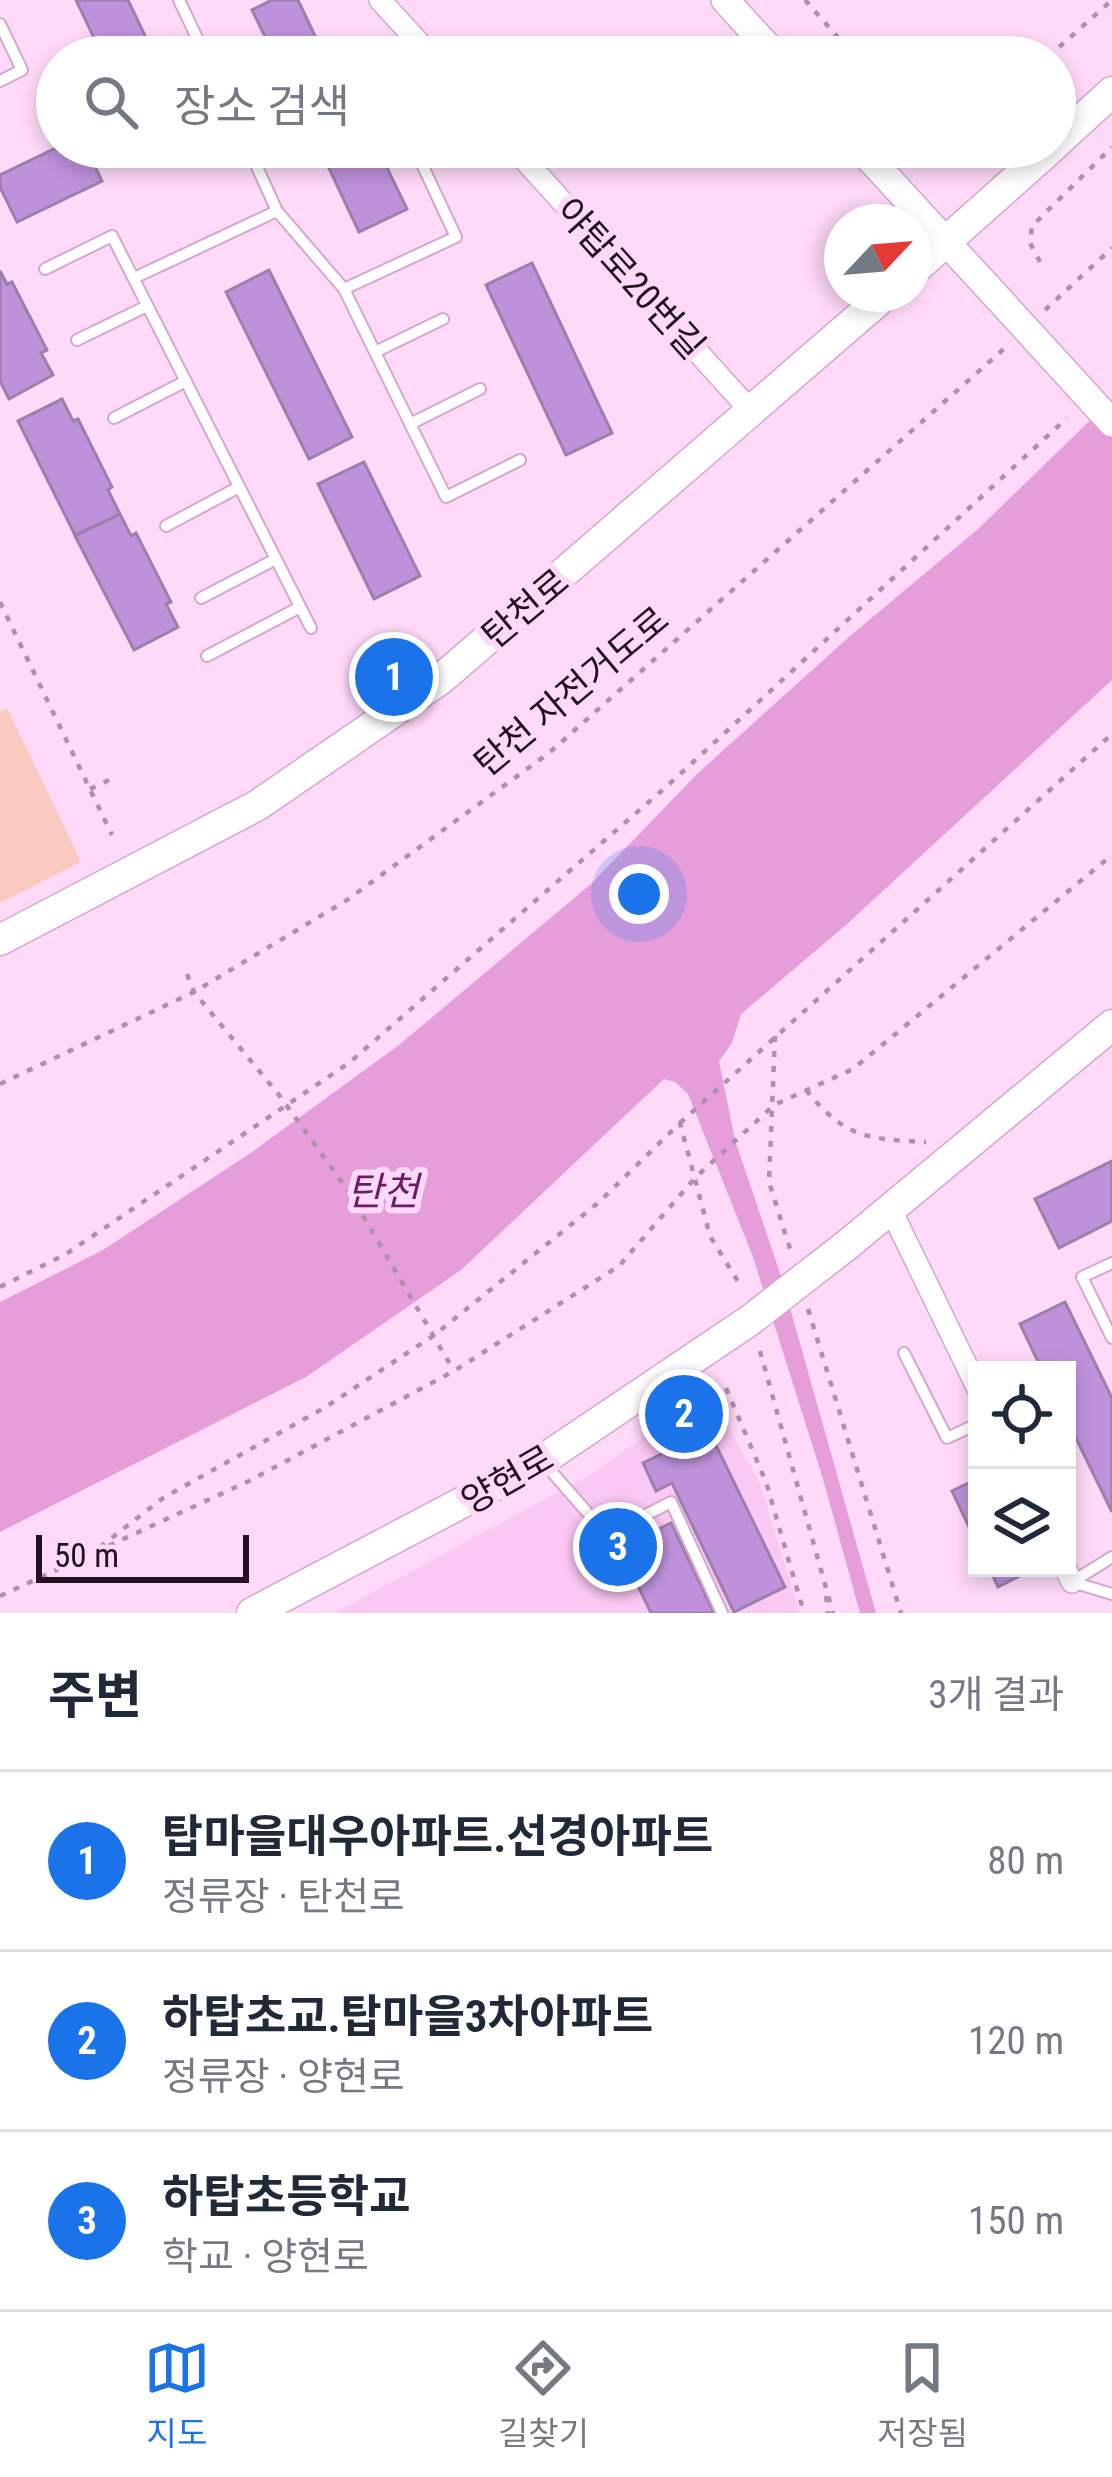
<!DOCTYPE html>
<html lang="ko">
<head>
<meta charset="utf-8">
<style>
  body { margin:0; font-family:"Roboto Condensed","Noto Sans KR",sans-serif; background:#f2f2f3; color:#1f2937 }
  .controls { position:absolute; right:36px; bottom:36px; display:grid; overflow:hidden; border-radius:0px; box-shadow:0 6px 18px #0003 }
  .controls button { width:108px; height:108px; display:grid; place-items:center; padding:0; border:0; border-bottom:3px solid #e0e1e3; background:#fff; color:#1f2937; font:60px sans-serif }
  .compass { position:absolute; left:824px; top:204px; width:108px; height:108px; border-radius:50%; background:#fff; box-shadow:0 6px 18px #0003; rotate:64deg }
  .scale { position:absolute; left:36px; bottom:30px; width:213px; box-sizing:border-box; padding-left:12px; border:6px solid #221220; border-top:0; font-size:33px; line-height:42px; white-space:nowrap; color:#221220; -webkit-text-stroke:9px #fed9f8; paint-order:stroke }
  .you { position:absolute; left:639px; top:894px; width:42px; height:42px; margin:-30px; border:9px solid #fff; border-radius:50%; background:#1a73e8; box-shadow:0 0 0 18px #1a73e833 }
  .badge { display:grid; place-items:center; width:78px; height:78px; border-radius:50%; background:#1a73e8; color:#fff; font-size:39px; font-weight:700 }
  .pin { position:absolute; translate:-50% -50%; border:6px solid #fff; box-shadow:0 3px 12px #0006 }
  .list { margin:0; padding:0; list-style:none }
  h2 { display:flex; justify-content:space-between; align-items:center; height:156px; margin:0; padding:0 48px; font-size:51px }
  h2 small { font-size:39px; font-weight:400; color:#747a83 }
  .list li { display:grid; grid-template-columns:78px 1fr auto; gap:36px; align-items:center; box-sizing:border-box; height:180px; padding:0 48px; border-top:3px solid #e0e1e3 }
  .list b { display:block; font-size:45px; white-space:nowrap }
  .list p { margin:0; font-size:39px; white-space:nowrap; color:#747a83 }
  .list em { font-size:39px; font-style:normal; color:#747a83 }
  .icon { flex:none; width:66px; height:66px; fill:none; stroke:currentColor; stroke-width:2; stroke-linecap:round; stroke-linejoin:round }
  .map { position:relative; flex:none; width:1112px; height:1613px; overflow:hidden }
  .search { position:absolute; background:#fff; box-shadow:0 6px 18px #0003; left:36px; right:36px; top:36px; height:132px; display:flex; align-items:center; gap:30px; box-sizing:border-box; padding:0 42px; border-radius:66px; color:#747a83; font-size:45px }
  .sheet { height:696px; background:#fff }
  nav { display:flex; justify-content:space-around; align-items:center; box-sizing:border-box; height:168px; border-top:3px solid #e0e1e3; background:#fff; font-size:33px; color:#747a83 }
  nav a { display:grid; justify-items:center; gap:6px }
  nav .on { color:#1a73e8 }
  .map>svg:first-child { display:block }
  .built { fill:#fbc7f3 }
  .green { fill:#fac9bf }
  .water { fill:#e69edb }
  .building { fill:#bf91db; stroke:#9b80ac; stroke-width:3 }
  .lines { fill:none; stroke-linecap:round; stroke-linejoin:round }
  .service-casing { stroke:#d4a8cd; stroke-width:14 }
  .minor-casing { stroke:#d4a8cd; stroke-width:24 }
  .tertiary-casing { stroke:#d4a8cd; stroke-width:30 }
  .secondary-casing { stroke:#d4a8cd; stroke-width:33 }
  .path { stroke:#ad90a9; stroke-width:4.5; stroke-dasharray:6 9; stroke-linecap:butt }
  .service { stroke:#fff; stroke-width:10 }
  .minor { stroke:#fff; stroke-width:21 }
  .tertiary { stroke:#fff; stroke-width:27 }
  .secondary { stroke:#fff; stroke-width:30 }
  .tertiary-bridge-casing { stroke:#d4a8cd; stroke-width:30; stroke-linecap:butt }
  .secondary-bridge-casing { stroke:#d4a8cd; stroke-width:33; stroke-linecap:butt }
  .tertiary-bridge { stroke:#fff; stroke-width:27 }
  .secondary-bridge { stroke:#fff; stroke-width:30 }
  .labels { text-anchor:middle; stroke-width:12; stroke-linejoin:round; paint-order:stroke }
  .street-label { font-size:36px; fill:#221220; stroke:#fed9f8 }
  .water-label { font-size:39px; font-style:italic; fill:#6d1b66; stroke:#fed9f8 }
</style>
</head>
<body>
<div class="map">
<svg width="1112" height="1613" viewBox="0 0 1112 1613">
  <rect width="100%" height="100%" fill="#fed9f8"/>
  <!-- built -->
  <path class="built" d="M708 1391 759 1481 800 1613H335L593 1473Z"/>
  <!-- green -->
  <path class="green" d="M7 708 81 862 0 903V711Z"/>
  <!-- water -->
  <path class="water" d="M1112 399V680L846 925 741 1014 732 1043 719 1061 735 1140 781 1276 876 1613H860L823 1479 753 1257 688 1094 675 1082 664 1079 461 1270 306 1377 0 1532V1302L103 1250 252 1152 399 1045 591 884 698 773 850 636 978 529Z"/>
  <!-- building -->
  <path class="building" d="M76 0H128L150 46 127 57H103Z
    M272 0H298L325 57H275L252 10Z
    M58 147H86L102 181 17 222 0 187V175Z
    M319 147H377L407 209 359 232Z
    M532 263 612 433 566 455 486 285Z
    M269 270 352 437 309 459 226 292Z
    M0 271 7 284 12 282 47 350 41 353 53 375 9 399 0 381Z
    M62 399 73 421 78 419 112 487 108 490 120 514 75 535 18 421Z
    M364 462 420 576 374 599 318 484Z
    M120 514 131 536 136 533 171 602 166 604 178 627 134 650 75 536Z
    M1112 1161V1221L1059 1248 1035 1199Z
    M1065 1302 1112 1398V1512L1067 1420V1370H1042L1020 1324Z
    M709 1431 785 1587 734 1612 672 1483 656 1491 643 1463Z
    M977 1479V1544L952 1491Z
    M671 1523 714 1613H651L635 1580 625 1585 609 1553Z
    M989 1568H1035L998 1587Z"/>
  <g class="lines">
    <!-- service casing -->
    <g class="service-casing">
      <path id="service" d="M179 0 206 57
        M0 24 22 70 0 81
        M248 147 277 211 344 289 446 497 520 460
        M45 269 112 236 311 628
        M134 278 277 211
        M344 289 456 237 414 147
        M77 340 147 306
        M375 352 443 319
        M114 418 186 381
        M410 424 480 389
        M166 526 239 487
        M201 598 276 559
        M207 656 300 607
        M1112 1263 1082 1277 1112 1338
        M904 1353 947 1438 977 1424
        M544 1463 607 1535 671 1502 722 1613
        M1072 1582 1112 1557
        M1072 1582 1112 1594"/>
    </g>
    <!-- minor casing -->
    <g class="minor-casing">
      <path id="minor" d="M380 0 432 57
        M513 147 749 409
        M890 1208 977 1387
        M1065 1568 1072 1582"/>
    </g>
    <!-- tertiary casing -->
    <g class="tertiary-casing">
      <path id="tertiary" d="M725 0 777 57
        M859 147 996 296"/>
    </g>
    <!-- secondary casing -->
    <g class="secondary-casing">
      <path id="secondary" d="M1055 144 1112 92
        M914 270 1052 147
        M0 940 258 805 441 679 886 294
        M847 1245 1112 1025
        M252 1613 541 1461 749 1321"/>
    </g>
    <!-- path -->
    <path class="path" d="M805 0 855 57
      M1048 57 1112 0
      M1040 262 1030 243 1032 226 1112 147
      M1045 310 1112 248
      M0 602 112 835
      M90 789 109 780
      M187 974 194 992 279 1095 349 1192 454 1371
      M775 1036 769 1182 791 1252
      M0 1084 194 992 347 900 549 753 1006 347
      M806 1090C845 1138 867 1139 926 1142
      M680 1123 1112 734
      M0 1287 66 1254 349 1063 666 787 1067 418
      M808 1309 901 1613
      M760 1351 833 1613
      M726 1388 766 1482 804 1613
      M100 1547 163 1498 324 1408 433 1336 598 1203 680 1123 710 1236 742 1288
      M0 1596 249 1481 454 1371 619 1266 695 1178 774 1105 853 1069 1112 855
      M826 1596 828 1613"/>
    <!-- service -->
    <use href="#service" class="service"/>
    <!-- minor -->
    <use href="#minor" class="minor"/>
    <!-- tertiary -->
    <use href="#tertiary" class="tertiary"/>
    <!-- secondary -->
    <use href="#secondary" class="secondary"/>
    <!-- tertiary-bridge casing -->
    <g class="tertiary-bridge-casing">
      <path id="tertiary-bridge" d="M996 296 1112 423"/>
    </g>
    <!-- secondary-bridge casing -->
    <g class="secondary-bridge-casing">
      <path id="secondary-bridge" d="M749 1321 847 1245"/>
    </g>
    <!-- tertiary-bridge -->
    <use href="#tertiary-bridge" class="tertiary-bridge"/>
    <!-- secondary-bridge -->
    <use href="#secondary-bridge" class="secondary-bridge"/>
  </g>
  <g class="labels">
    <!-- street labels -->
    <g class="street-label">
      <text transform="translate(631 278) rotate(48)" y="13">야탑로20번길</text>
      <text transform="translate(525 608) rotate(-40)" y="13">탄천로</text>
      <text transform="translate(571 691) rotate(-40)" y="13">탄천 자전거도로</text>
      <text transform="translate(507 1479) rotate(-30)" y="13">양현로</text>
    </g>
    <!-- water labels -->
    <g class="water-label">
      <text x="383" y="1205">탄천</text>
    </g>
  </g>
</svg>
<div class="controls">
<button><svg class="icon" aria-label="locate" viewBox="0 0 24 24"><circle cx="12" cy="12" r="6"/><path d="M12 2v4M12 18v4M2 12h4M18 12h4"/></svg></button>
<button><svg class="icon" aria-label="layers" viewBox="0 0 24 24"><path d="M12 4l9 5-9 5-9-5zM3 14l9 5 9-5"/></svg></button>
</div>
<svg class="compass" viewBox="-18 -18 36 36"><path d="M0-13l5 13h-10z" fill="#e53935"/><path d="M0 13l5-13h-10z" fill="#747a83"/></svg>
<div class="scale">50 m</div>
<div class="you"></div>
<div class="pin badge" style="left:394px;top:677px">1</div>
<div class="pin badge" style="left:684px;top:1414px">2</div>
<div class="pin badge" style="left:618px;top:1547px">3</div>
<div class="search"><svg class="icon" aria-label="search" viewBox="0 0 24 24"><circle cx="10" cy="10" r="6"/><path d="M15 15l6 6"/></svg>장소 검색</div>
</div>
<section class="sheet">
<h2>주변<small>3개 결과</small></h2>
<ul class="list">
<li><span class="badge">1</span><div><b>탑마을대우아파트.선경아파트</b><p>정류장 · 탄천로</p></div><em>80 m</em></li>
<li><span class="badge">2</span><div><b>하탑초교.탑마을3차아파트</b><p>정류장 · 양현로</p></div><em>120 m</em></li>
<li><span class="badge">3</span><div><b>하탑초등학교</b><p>학교 · 양현로</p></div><em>150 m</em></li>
</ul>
</section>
<nav>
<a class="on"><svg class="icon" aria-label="map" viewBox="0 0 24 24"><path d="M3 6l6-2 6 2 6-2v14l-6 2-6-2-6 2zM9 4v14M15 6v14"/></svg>지도</a>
<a><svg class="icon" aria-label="directions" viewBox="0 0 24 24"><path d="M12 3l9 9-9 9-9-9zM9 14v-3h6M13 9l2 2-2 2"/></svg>길찾기</a>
<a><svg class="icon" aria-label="saved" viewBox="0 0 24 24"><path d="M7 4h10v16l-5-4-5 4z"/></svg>저장됨</a>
</nav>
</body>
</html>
